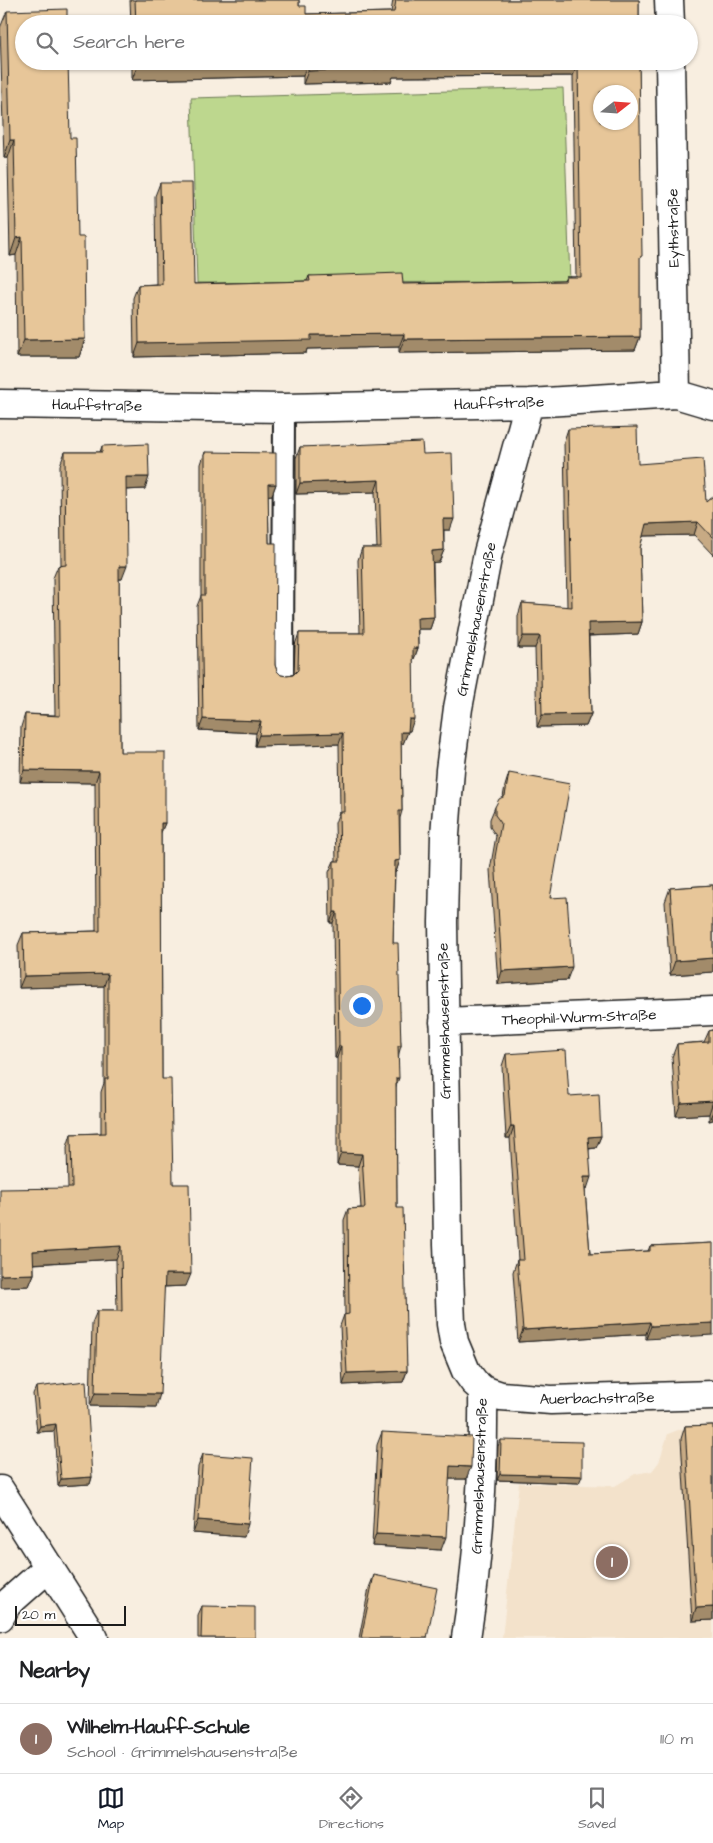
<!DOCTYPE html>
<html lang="en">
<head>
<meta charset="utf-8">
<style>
  body { margin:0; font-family:"Architects Daughter",sans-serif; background:#f6f6f6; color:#202124 }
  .compass { position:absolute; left:593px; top:85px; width:45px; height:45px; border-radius:50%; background:#fff; box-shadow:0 1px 4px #0004; rotate:73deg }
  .scale { position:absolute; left:15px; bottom:12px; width:111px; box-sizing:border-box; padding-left:5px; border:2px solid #1c1c1c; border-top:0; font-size:14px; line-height:18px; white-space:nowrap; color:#1c1c1c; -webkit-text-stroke:4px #fff; paint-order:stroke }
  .you { position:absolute; left:361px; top:1005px; width:18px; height:18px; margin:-12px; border:4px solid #fff; border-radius:50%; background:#1a73e8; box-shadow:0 0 0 8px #1a73e833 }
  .badge { display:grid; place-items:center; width:32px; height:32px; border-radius:50%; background:#111827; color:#fff; font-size:16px; font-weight:700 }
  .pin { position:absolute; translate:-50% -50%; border:2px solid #fff; box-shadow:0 1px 5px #0006 }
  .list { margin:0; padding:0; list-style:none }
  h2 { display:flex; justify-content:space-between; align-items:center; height:65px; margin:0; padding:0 20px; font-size:21px }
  h2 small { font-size:16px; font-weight:400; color:#757577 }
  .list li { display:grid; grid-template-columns:32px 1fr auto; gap:15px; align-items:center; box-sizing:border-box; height:70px; padding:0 20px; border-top:1px solid #e0e0e0 }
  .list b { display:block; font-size:19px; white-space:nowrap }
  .list p { margin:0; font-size:16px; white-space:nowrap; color:#757577 }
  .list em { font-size:16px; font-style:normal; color:#757577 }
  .icon { flex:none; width:28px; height:28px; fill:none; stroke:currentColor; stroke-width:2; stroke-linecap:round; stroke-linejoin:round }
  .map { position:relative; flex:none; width:713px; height:1638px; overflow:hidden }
  .search { position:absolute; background:#fff; box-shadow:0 1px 4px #0004; left:15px; right:15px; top:15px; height:55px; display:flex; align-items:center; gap:12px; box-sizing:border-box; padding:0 18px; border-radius:28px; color:#757577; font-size:19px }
  .sheet { height:135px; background:#fff }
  nav { display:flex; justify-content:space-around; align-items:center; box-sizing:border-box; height:70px; border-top:1px solid #e0e0e0; background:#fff; font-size:14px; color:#757577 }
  nav a { display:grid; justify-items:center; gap:2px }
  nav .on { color:#111827 }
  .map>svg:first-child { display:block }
  .built { fill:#f3e2cb }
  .green { fill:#bdd78e; stroke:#6c7a55 }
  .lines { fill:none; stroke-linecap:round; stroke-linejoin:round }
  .lane-casing { stroke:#1c1c1c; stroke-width:24 }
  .street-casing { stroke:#1c1c1c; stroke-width:31 }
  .secondary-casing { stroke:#1c1c1c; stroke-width:31 }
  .lane { stroke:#fff; stroke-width:20 }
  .street { stroke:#fff; stroke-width:28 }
  .secondary { stroke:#fff; stroke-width:28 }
  .wall { fill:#c7aa84; stroke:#1c1c1c }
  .shaded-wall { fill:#a28b6b; stroke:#1c1c1c }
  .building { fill:#e7c699; stroke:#1c1c1c; fill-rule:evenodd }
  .labels { text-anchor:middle; stroke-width:5; stroke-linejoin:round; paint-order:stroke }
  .street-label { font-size:15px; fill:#1c1c1c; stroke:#fff }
</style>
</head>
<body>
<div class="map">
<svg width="713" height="1638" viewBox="0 0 713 1638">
  <rect width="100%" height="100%" fill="#f8eee0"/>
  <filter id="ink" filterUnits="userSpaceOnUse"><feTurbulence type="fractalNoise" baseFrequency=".02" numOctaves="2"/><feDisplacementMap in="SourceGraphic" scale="10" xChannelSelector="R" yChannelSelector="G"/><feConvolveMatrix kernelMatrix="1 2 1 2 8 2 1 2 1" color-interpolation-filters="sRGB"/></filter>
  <g filter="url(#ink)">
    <!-- built -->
    <path class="built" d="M713 1429V1638H502L519 1483 615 1486 635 1474 652 1471 659 1462 668 1434 678 1430Z"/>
    <!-- green -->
    <path class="green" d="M563 88 570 282 197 283 191 98Z"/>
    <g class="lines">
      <!-- lane casing -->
      <g class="lane-casing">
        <path id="lane" d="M283 676 284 408"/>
      </g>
      <!-- street casing -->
      <g class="street-casing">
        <path id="street" d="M669 0 670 24
          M670 61 676 394
          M0 404 284 408 529 403 676 394 713 405
          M444 1022 713 1011
          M483 1390 501 1396 551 1400 713 1395
          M0 1617 7 1604 49 1567
          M466 1638C479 1556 484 1473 483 1390L474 1382 466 1371 454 1342 451 1324 448 1244 443 922 445 835 450 770 458 708 488 553 529 403"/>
      </g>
      <!-- secondary casing -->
      <g class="secondary-casing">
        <path id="secondary" d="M0 1490 94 1638"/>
      </g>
      <!-- lane -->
      <use href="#lane" class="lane"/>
      <!-- street -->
      <use href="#street" class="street"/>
      <!-- secondary -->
      <use href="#secondary" class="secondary"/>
    </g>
    <!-- wall -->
    <path class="wall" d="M130 0H299V6L306 14 391 12 393 0H639V24H131Z
      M7 11 70 138 85 339 79 357H17L16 255 10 256 8 158H4L0 28Z
      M132 61H639L640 337 635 350 399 353V347L307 349 306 353 134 357 133 298 138 285 156 284 155 196 160 183 194 284 307 281 309 276 403 284 564 281 566 277H576L573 76 393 77 391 82 303 84V76L132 80Z
      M568 429 638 464 706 502 713 496V555L694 535 643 536 640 548 642 622 638 634 589 636 591 714 586 726 537 727 535 648H518V616L522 603 567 607 564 441Z
      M102 446 145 489 126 490 122 579H119L120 752 165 823 161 832 162 1079 173 1184 186 1286 164 1287 156 1407 90 1406 92 1323 97 1311H117L116 1259 34 1264V1274L29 1286 0 1287 68 1188 67 1147 71 1134 101 1133V1092L104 1083V986L19 988 18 945 23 933 96 931 95 783 20 782 21 727 25 714 55 715 53 578 58 566 61 565 60 465 65 452H100Z
      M300 447 423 454 450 530H444V550L439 562H433L434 617 430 629H418V648L414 659H413L410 731H408L403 744 401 743 402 811 400 818V860L396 872H395L393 943 401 1046 399 1053 396 1086 397 1208 407 1371 403 1382 343 1385 340 1326 344 1315H345L344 1220 348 1209 361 1208 358 1166 337 1165V1058H335L333 923H330L329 872 334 861H336L335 823 339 812H340L339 744 255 746 256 733 199 730 197 606 201 596V464L205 452 276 484 272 495H268L269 543 275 665 277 671 281 675 287 676 294 674 295 645 299 633H360L358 560 362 548H377L375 492 296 494V458Z
      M509 773 550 898 567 980 498 984 490 870 496 836 490 827V819L495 807 503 797 505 786Z
      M713 885V972L670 975 665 902 670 888Z
      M713 1030V1120L709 1121V1114L676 1116 672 1057 677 1044 704 1042 709 1031Z
      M506 1054 569 1096 601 1136 596 1148 589 1149 587 1189H585L590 1254 648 1251 650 1246 713 1243 646 1339V1334L518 1342 513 1272 517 1260H518L510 1138H506L502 1066Z
      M36 1387 92 1477 90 1484 58 1486 54 1431 37 1432 33 1394Z
      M713 1425V1620L692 1621 681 1439 685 1426Z
      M382 1432 466 1479H449L441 1550 372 1546 377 1445Z
      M501 1440 579 1483 497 1480 498 1446Z
      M203 1454 244 1537 193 1533 198 1467Z
      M374 1575 427 1638H359L369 1588Z
      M202 1606 255 1638H198V1615Z"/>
    <!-- shaded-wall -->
    <path class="shaded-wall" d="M308 62 303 76 132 80 137 66Z
      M578 63 573 76 393 77 391 82 303 84 308 71 396 64Z
      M10 140H14L8 158H4Z
      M22 237 16 255 10 256 16 238Z
      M404 334 399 347 307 349 306 353 134 357 139 343 311 335Z
      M640 337 635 350 399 353 404 339Z
      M85 339 79 357H17L24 340Z
      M126 477H149L145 489 122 490Z
      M379 480 375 492 296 494 300 483Z
      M268 484H276L272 495 264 496Z
      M443 519H454L450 530H439Z
      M698 522 694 535 642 536 646 524Z
      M444 550 439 562 428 563 432 551Z
      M119 566H127L122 579H115Z
      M434 617 430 629H413L417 618Z
      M642 622 638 634 584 636 588 623Z
      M523 636H540L535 648H518Z
      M413 648H418L414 659 409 660Z
      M591 714 586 726 537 727 542 715Z
      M203 719 261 721 256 733 199 730Z
      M409 719H414L410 731H405Z
      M401 732H408L403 744 397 743Z
      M343 733 339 744 255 746 259 735Z
      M24 770 99 771 95 783 20 782Z
      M161 823H165L160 835Z
      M400 860 396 872H391L395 861Z
      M334 912H337L333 923H330Z
      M713 958V972L670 975 675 961Z
      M572 967 567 980 498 984 502 971Z
      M108 974 104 986 19 988 24 976Z
      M339 1046H341L337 1058H335Z
      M396 1078H399L395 1089Z
      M713 1101 709 1114 676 1116 681 1103Z
      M713 1111V1120L709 1121Z
      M511 1126H514L510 1138H506Z
      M601 1136 596 1148 584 1149 588 1137Z
      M341 1153 362 1154 358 1166 337 1165Z
      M584 1177H591L587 1189H580Z
      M121 1246 116 1259 29 1264 33 1251Z
      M34 1274 29 1286 0 1287V1275Z
      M165 1274H191L186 1286 160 1287Z
      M650 1322 646 1334 518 1342 523 1330Z
      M713 1323V1335L646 1339 651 1326Z
      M407 1371 403 1382 343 1385 347 1373Z
      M95 1393 160 1394 156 1407 90 1406Z
      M56 1424 54 1431 37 1432 40 1426Z
      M450 1466 471 1467 466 1479H445Z
      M500 1474 582 1476 579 1483 497 1480Z
      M92 1477 90 1484 58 1486 61 1479Z
      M198 1520 248 1524 244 1537 193 1533Z
      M376 1534 446 1537 441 1550 372 1546Z
      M713 1607V1620L692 1621 696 1608Z"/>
    <!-- building -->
    <path class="building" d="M135 0H299V6H306V14L394 12 396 0H639V24H136Z
      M67 9V24H24V61H68L70 138H76L78 237H84L85 339 24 340 22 237 16 238 14 140H10L7 11Z
      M137 61H639L642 256 640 257V337L404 339V334L311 335V340L139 343 138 285 162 284 160 183H192L194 284 310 281 309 276 402 273 403 284 565 281 566 277H581L578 63 396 64V68L308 71V62L137 66ZM600 92H630V122H600Z
      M637 427 638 464 703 459 706 502 713 496V538L698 522 646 524 640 548 642 622 588 623 591 714 542 715 540 636H523L522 603 572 607 568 429Z
      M422 442 423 454 452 453 454 519H443L444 550 432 551 434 617 417 618 418 648H413L414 719H409L408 732H401L402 811H399L400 860 395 861 393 943H398L401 1046H398L399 1078H396L397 1208H403L407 1371 347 1373 344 1315 349 1314 348 1209 365 1208 362 1154 341 1153V1046H339L337 912H334V861H340L339 812H344L343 733 259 735 261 721 203 719 201 595H205V452L276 453V484H268L269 543H276L275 665 277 671 281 675 287 676 293 675 298 670 299 633H364L362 548H381L379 480 300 483V447Z
      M148 444 149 477H126L127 566H119L120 752H165V823H161L162 1079H171L173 1184H189L191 1274H165L160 1394 95 1393 97 1311H122L121 1246 33 1251 34 1274 0 1275V1189L72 1188 71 1134 106 1133 105 1079H108V974L24 976 23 933 100 931 99 771 24 770 25 714 60 716 58 566 66 565 65 452H102V446Z
      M509 773 570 784 550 898 567 897 572 967 502 971 495 857 501 823 495 815V807L499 799 505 796Z
      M713 885V958L675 961 670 888Z
      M713 1030V1101L681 1103 677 1044 709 1042V1031Z
      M566 1050 569 1096 599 1094 601 1136 588 1137 591 1177H584L590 1254 650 1251V1246L713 1243V1323L651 1326 650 1322 523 1330 517 1260H524L514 1126H511L506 1054Z
      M86 1381 92 1477 61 1479 56 1424 40 1426 36 1387Z
      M713 1425V1607L696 1608 685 1426Z
      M382 1432 472 1437 471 1467 450 1466 446 1537 376 1534Z
      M501 1440 582 1442V1476L500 1474Z
      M203 1454 253 1458 248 1524 198 1520Z
      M374 1575 437 1588 427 1638H361Z
      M202 1606 255 1607V1638H201Z"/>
  </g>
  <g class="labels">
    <!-- street labels -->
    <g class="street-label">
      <text transform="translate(673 228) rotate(-91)" y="5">Eythstraße</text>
      <text transform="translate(499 403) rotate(-2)" y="5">Hauffstraße</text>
      <text transform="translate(97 405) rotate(1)" y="5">Hauffstraße</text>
      <text transform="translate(476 619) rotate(-79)" y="5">Grimmelshausenstraße</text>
      <text transform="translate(579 1017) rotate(-2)" y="5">Theophil-Wurm-Straße</text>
      <text transform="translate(444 1021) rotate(-91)" y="5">Grimmelshausenstraße</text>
      <text transform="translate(597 1398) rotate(-1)" y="5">Auerbachstraße</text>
      <text transform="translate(479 1476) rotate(-88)" y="5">Grimmelshausenstraße</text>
    </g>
  </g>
</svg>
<svg class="compass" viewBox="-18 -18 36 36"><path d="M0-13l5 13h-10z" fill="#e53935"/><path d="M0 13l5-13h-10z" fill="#757577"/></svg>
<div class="scale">20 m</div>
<div class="you"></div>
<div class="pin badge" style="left:612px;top:1562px;background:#8d6e63">1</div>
<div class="search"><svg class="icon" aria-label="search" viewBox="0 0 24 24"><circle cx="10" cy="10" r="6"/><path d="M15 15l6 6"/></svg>Search here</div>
</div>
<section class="sheet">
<h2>Nearby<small></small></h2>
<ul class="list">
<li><span class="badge" style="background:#8d6e63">1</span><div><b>Wilhelm-Hauff-Schule</b><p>School · Grimmelshausenstraße</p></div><em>110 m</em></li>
</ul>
</section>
<nav>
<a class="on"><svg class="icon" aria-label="map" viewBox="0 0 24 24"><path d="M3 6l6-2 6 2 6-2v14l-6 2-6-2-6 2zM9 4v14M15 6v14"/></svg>Map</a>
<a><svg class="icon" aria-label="directions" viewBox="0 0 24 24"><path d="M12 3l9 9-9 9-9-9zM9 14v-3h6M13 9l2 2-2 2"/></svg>Directions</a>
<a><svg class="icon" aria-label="saved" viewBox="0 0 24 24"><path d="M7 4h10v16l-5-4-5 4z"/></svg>Saved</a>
</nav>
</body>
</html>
